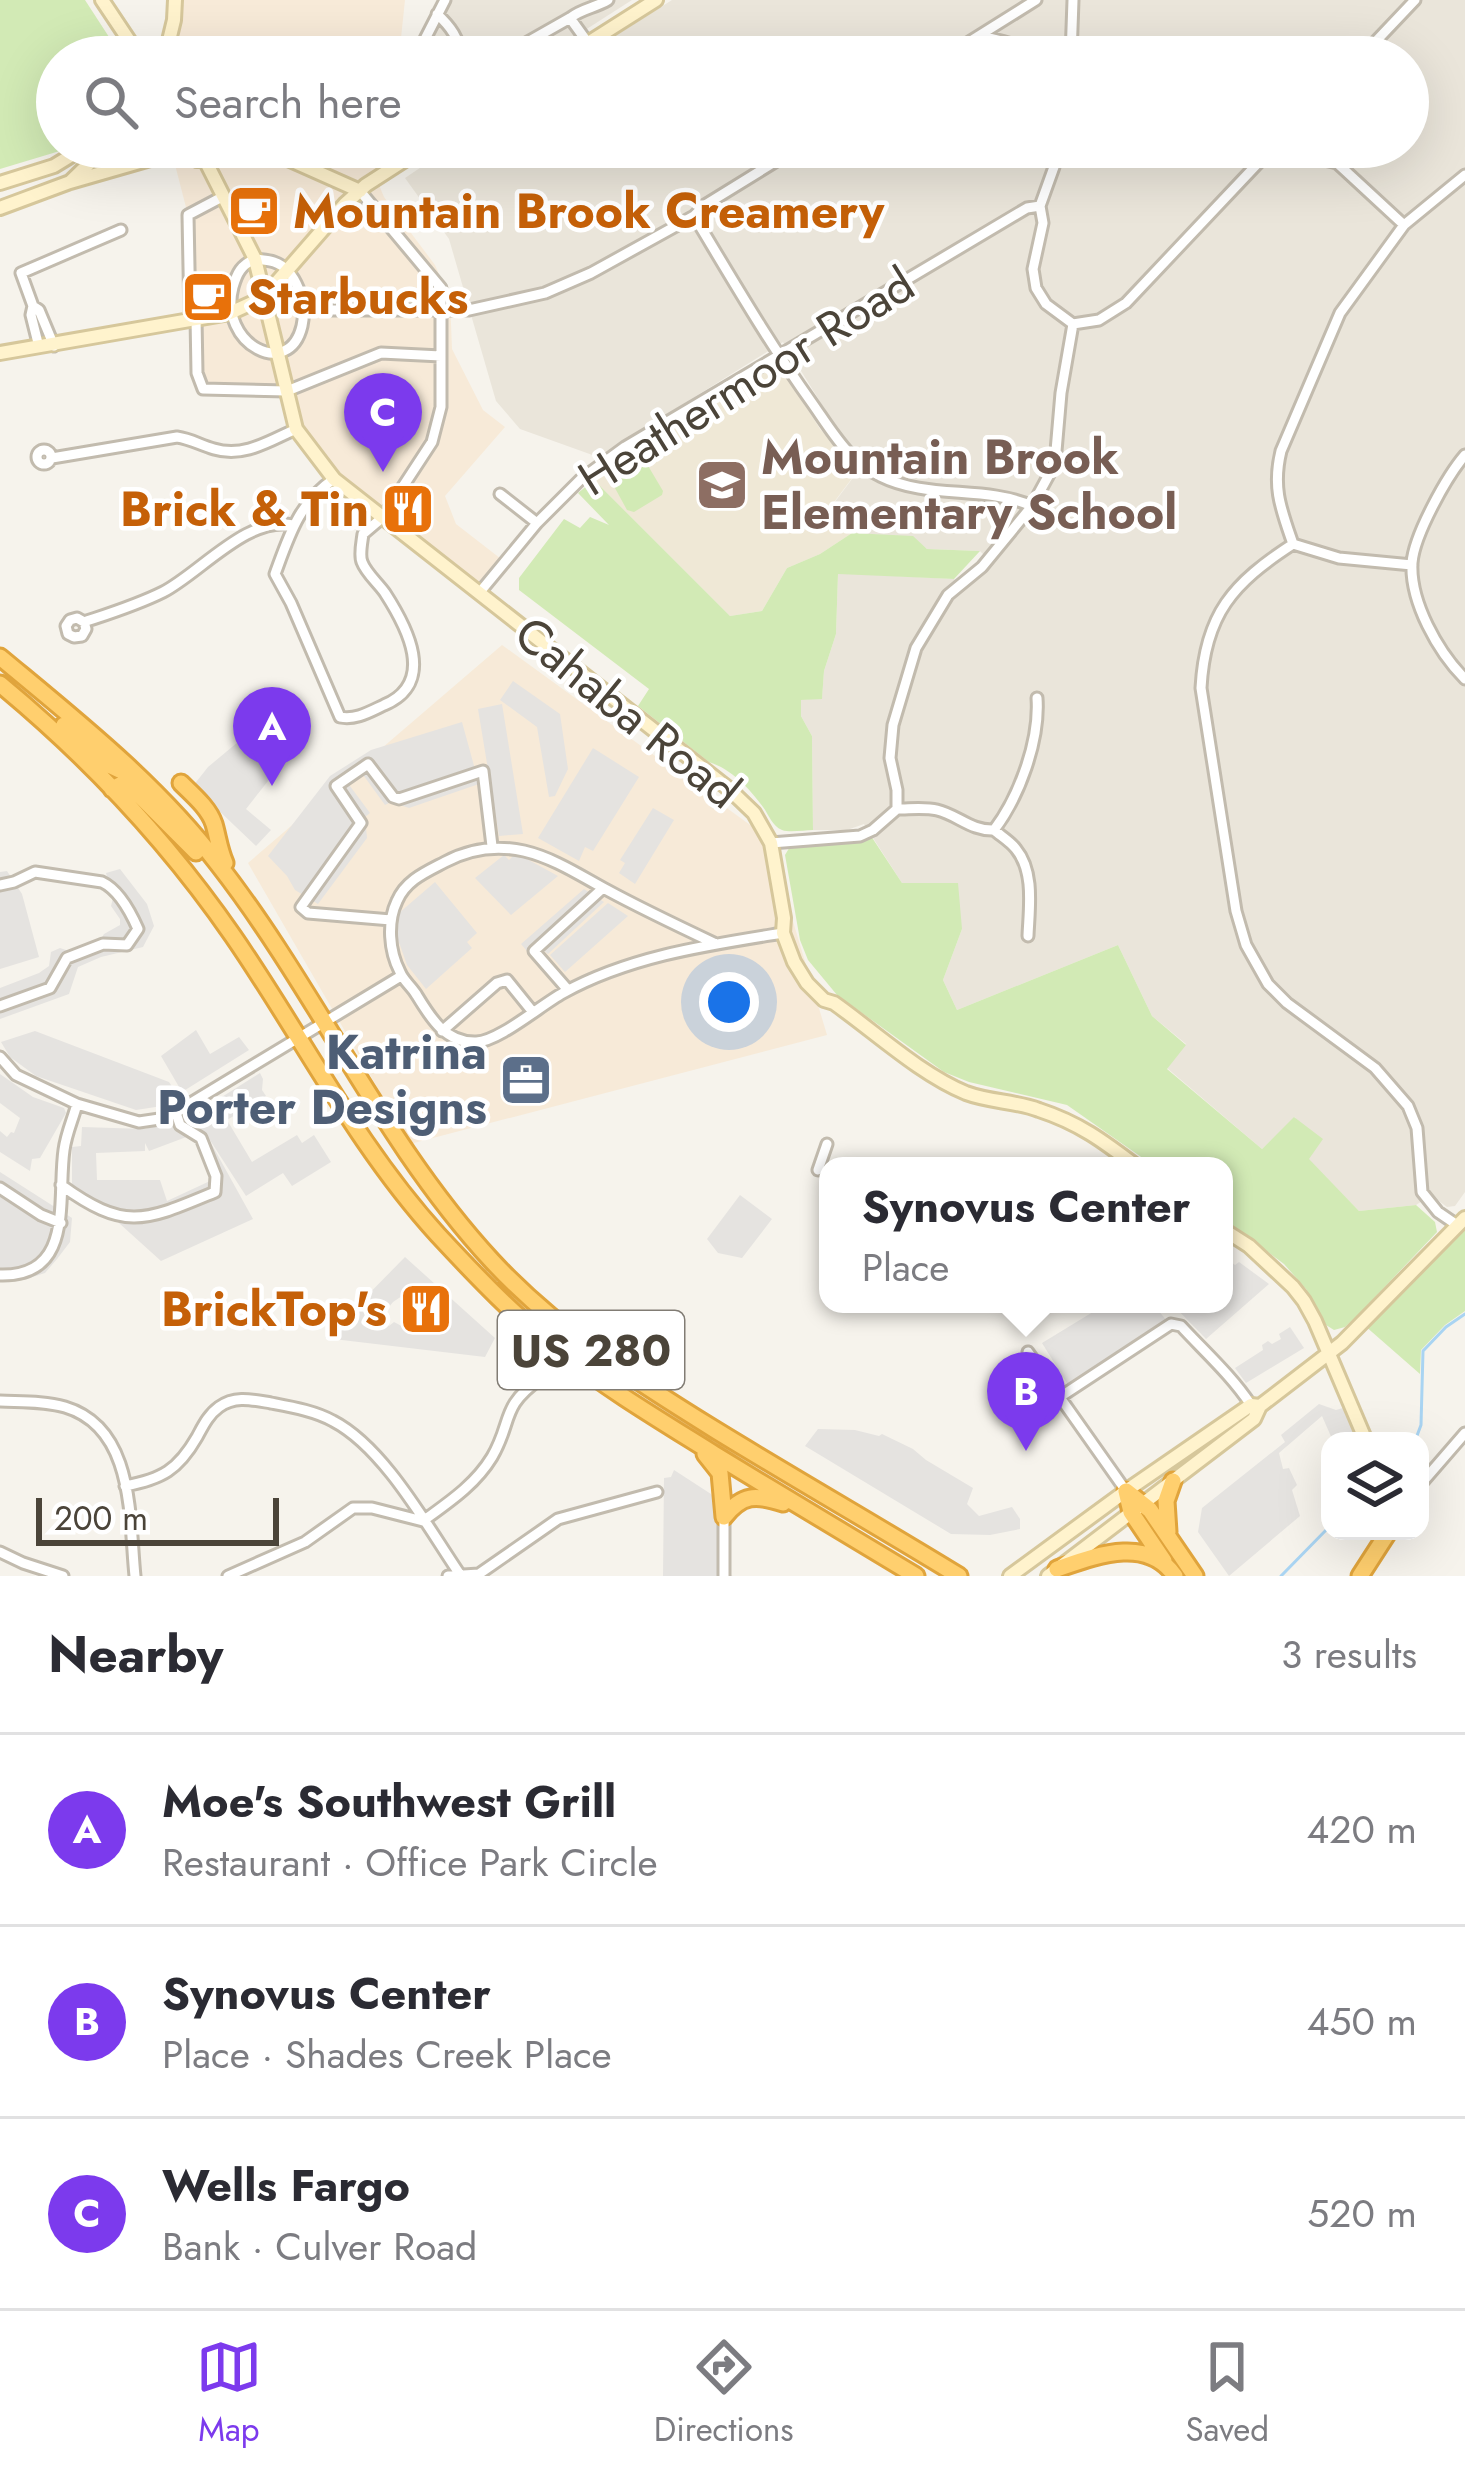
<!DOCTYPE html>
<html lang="en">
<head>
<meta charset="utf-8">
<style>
  body { margin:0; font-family:Jost,sans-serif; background:#f7f7f7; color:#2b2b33 }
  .controls { position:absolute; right:36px; bottom:36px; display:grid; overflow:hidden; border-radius:24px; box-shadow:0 12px 48px #0002 }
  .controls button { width:108px; height:108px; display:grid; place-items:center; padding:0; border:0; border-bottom:3px solid #e1e1e2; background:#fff; color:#2b2b33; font:60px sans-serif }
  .scale { position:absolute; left:36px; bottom:30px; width:243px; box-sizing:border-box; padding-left:12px; border:6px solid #4b4439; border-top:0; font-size:33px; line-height:42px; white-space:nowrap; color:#4b4439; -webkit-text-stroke:9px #fff; paint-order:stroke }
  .you { position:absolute; left:729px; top:1002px; width:42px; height:42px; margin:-30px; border:9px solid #fff; border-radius:50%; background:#1a73e8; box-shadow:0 0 0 18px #1a73e833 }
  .badge { display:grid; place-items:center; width:78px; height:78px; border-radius:50%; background:#7c3aed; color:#fff; font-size:39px; font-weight:700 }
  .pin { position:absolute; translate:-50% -99px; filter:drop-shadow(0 3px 6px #0008) }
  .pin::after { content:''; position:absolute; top:63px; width:42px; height:36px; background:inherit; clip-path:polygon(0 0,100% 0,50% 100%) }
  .popup { position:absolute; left:819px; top:1157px; width:414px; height:156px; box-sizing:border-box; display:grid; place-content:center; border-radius:24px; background:#fff; filter:drop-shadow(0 3px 9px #0005); font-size:39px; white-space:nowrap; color:#7c7c81 }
  .popup b { font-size:45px; color:#2b2b33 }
  .popup::after { content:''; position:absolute; left:50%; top:100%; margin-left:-24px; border:24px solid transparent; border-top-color:#fff }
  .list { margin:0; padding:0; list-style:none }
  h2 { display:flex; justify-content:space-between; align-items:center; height:156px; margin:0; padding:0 48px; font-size:51px }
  h2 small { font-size:39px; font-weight:400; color:#7c7c81 }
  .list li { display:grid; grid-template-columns:78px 1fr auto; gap:36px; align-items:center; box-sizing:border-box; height:192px; padding:0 48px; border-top:3px solid #e1e1e2 }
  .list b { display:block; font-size:45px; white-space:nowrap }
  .list p { margin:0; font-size:39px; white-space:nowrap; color:#7c7c81 }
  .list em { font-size:39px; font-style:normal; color:#7c7c81 }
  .icon { flex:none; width:66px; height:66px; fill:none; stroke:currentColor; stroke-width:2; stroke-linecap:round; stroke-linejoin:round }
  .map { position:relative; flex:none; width:1465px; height:1576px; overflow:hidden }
  .search { position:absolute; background:#fff; box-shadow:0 12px 48px #0002; left:36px; right:36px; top:36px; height:132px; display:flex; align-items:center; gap:30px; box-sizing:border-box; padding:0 42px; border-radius:66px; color:#7c7c81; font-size:45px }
  .sheet { height:732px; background:#fff }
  nav { display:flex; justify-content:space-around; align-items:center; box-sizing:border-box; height:168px; border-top:3px solid #e1e1e2; background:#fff; font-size:33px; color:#7c7c81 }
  nav a { display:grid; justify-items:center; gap:6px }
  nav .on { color:#7c3aed }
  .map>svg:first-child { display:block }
  .residential { fill:#eae5da }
  .commercial { fill:#f7ead8 }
  .education { fill:#efe8d6 }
  .green { fill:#d2eab5 }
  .parking { fill:#e5e3e0; fill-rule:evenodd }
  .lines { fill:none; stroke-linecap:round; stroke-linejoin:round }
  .stream { stroke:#a9d4f2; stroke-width:3 }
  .street-casing { stroke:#c2bbae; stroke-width:15 }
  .secondary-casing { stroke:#d6c79b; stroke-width:18 }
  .highway-casing { stroke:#e0a43c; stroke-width:21 }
  .street { stroke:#fff; stroke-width:9 }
  .secondary { stroke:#fff3cd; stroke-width:12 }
  .highway { stroke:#ffcf6e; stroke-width:15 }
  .labels { text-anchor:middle; stroke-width:9; stroke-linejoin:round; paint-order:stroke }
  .shield { fill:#fff; stroke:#817c74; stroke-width:3 }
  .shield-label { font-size:45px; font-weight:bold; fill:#4b4439 }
  .food-label { font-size:48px; font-weight:bold; fill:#c56008; stroke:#fff; text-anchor:start }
  .street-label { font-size:48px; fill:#4b4439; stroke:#fff }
  .education-label { font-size:48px; font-weight:bold; fill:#785e54; stroke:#fff; text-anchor:start }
  .service-label { font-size:48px; font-weight:bold; fill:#4e5e75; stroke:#fff; text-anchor:end }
</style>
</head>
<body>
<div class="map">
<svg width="1465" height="1576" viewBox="0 0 1465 1576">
  <rect width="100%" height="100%" fill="#f6f3ec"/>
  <!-- residential -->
  <path class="residential" d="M438 0H632L543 57H419L416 43Z
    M672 0H1465V1192L1455 1206 1447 1207 1431 1195 1416 1205 1359 1211 1308 1159 1295 1117 1262 1149 1167 1068 1186 1044 1152 1016 1118 945 957 1010 943 980 962 929 902 883 864 824 847 830H813L812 736 801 716 800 700 822 698 824 671 836 634 838 573 954 579 965 590 992 563 980 551 927 549 913 537 852 533 825 515 867 459 839 432 783 342 598 457 520 429 496 401 449 239 405 178 451 147H1408V57H582Z"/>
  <!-- commercial -->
  <path class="commercial" d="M175 0H405L399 57H174Z
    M186 147H411L374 173 384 197 435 265 450 299 452 349 483 410 505 427 445 496 456 524 505 562 480 592 334 479 296 429 287 391 203 389 197 373 188 215 172 153Z
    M502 645 768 838 827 1035 410 1144 248 863Z"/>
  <!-- education -->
  <path class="education" d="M772 363 782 368 820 429 859 469 825 514 852 533 820 554 787 568 762 611 730 616 594 480 638 447Z"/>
  <!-- green -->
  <path class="green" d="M0 0H85L122 57H57V147H73L0 169Z
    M639 458 644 459 663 491 662 495 634 512 627 510 610 479 611 475Z
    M594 480 730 616 762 611 787 568 820 554 852 533 913 536 927 549 980 551 954 579 838 574 836 634 824 671 822 699 801 700V716L812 736 813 830C804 830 790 833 782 830 772 826 769 815 763 807 749 788 731 769 709 762L638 706 649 689 519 590V578L564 519 580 528 590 517 609 525 578 493Z
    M871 836 902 883H958L962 929 943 980 957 1010 1118 945 1152 1016 1186 1045 1167 1069 1262 1149 1294 1117 1323 1139 1309 1159 1359 1211 1416 1205 1435 1222 1437 1232 1357 1316 1345 1327 1334 1330 1326 1325 1306 1289 1284 1264 1224 1219V1166H1154L1067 1105 969 1082 944 1072 837 995 808 960 800 940 785 855 791 845C818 844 847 848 871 836Z
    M1465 1223V1311L1445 1325 1421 1350 1420 1374 1364 1325 1409 1287Z"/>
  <!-- parking -->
  <path class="parking" d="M513 681 560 714 568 769 555 796 549 797 537 727 500 700Z
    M502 704 523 834 499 836 478 709Z
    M273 713 295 733 292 739 298 743 246 809 271 830 256 846 193 786 208 767Z
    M462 722 479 784 409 808 391 802 385 805 361 772 347 782 370 813 365 817 367 838 318 904 295 890 287 876 268 856 330 776 371 750Z
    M593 748 639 777 593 851 585 847 579 861 538 838Z
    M653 808 674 820 635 884 619 873 625 863 620 860Z
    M504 855 509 860 513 856 525 858 558 876 511 915 475 878Z
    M120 869 147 904 154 926 143 947 101 957 78 967 69 994 0 1019V988L39 973 49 966 51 952 60 948 72 952 101 939 104 934 120 925V919L111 906 113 898 106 873Z
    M7 871 22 894 39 957 0 969V872Z
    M435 882 477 933 467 942 472 948 426 989 407 965 401 948 397 937 399 913Z
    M584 889 604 902 548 954 542 949 533 958 521 944Z
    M608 903 628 916 565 972 550 955Z
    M196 1030 210 1054 239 1037 249 1050 182 1092 161 1056Z
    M35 1031 169 1082 179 1097 162 1106 136 1110 36 1076 10 1057 1 1042Z
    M260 1073 263 1079 262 1090 266 1096 227 1120 252 1162 297 1135 302 1143 314 1135 331 1162 292 1186 283 1173 246 1196 206 1134 253 1219 161 1261 99 1205 72 1189V1147L81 1146 82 1127 145 1129 195 1115 198 1119 220 1105 217 1100ZM189 1136 195 1138 210 1181 167 1201 160 1180H97L96 1153 145 1151V1143L149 1151Z
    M0 1074 33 1097 64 1108 66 1113 40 1158 32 1159 30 1171 0 1152V1131L7 1137 11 1132 14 1133 20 1118 0 1103Z
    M0 1172 72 1218 70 1242 57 1259 45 1273 23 1280H0Z
    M740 1195 772 1219 742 1258 718 1253 707 1239Z
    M405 1257 495 1338 485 1357 325 1338 331 1323 350 1313ZM405 1294 432 1319 421 1331 409 1330 394 1322 389 1326 380 1318 393 1302Z
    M1224 1257 1235 1265 1239 1262 1269 1284 1206 1339 1172 1304H1224Z
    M1106 1304H1153L1167 1321 1068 1385 1042 1343Z
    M1290 1327 1304 1348 1246 1383 1235 1368 1263 1350 1262 1345 1268 1341 1272 1344 1281 1339 1279 1334Z
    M1319 1404 1336 1410 1343 1408 1357 1441H1333L1322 1416 1279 1453 1283 1469 1289 1468 1297 1485 1292 1490 1300 1516 1229 1576 1198 1532 1202 1508 1285 1442 1281 1435Z
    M818 1429 855 1430 879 1436 882 1434 913 1449 926 1460 973 1488 967 1504 979 1516 1012 1507 1020 1519V1529L990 1535 951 1534 805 1446Z
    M674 1470 711 1494 728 1518 727 1574 733 1576H663L664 1478 671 1477Z"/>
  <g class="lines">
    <!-- stream -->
    <path class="stream" d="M1415 1441 1421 1425 1423 1351 1446 1327 1465 1314
      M1281 1576 1330 1526"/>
    <!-- street casing -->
    <g class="street-casing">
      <path id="street" d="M437 14C451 27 459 38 461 57
        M570 18C583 8 595 8 608 0
        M979 36C1000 40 1018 44 1036 57
        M526 43 570 18 588 43
        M420 57 425 39 445 0
        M945 57 1036 0
        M1071 57 1073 0
        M1361 57 1415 0
        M1057 147 1054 167 1040 206 1043 223 1033 269 1036 288 1046 304 1073 324 1099 320 1126 303 1261 160 1299 154 1337 163 1404 225
        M694 216C732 279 769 343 812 403 831 430 849 462 880 476 928 500 984 485 1032 506
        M255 259C261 260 268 260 274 262 297 270 307 304 302 326 289 381 218 344 233 287 237 273 241 265 255 259Z
        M33 306 31 315 39 347
        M304 310H469L545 293 591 273 694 216 705 205 799 147
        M196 318 197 373 203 389 287 391 381 353 441 356
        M190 320 188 215 224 196
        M54 346 39 310 33 306 21 273 121 230
        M37 457a7 7 0 1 1 14 0a7 7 0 1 1-14 0Z
        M1465 455C1447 476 1414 535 1412 563 1410 602 1438 652 1465 679
        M52 458 177 437C191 439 200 445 214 449 244 458 269 441 296 429
        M334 479C299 502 289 536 275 574L291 603 340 717C356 720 369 712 384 705 437 683 407 627 385 593 378 583 366 573 362 562 359 555 362 542 363 534L383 517 432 442 441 407V288L360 191
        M500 494 537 523
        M1293 544C1233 583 1205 614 1201 688L1236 911 1246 945 1268 984 1287 1003 1375 1068 1408 1106 1417 1128 1422 1192 1438 1212 1457 1225
        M1293 544C1281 509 1272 488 1281 451L1340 313 1404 225 1465 175
        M1293 544 1339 558 1412 565
        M480 592 537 523 580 480 625 447 1027 208 1040 206
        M84 622 86 629 82 636 74 637 68 634 66 626 70 620 77 618 84 622C111 613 137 605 163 592 200 573 248 515 293 525
        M897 809C910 809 925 807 937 810 958 815 971 831 994 830 1019 797 1040 741 1037 698
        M994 830C1001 836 1011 842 1016 849 1035 872 1029 909 1028 936
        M771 843 860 836 873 830 897 809V790L890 758 893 725 916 648 948 595 982 567 1032 506 1051 471 1056 451 1061 393 1073 324
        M0 885 14 882 35 872 102 882C119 890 131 913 138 929L127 945 103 944 67 958 50 988 0 1006
        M391 920 308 913 301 907 361 823 336 786 368 764 393 797 399 799 483 771 492 846
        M714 943C678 926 642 909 607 890 581 876 554 858 524 851 496 845 471 848 445 862 426 872 406 880 397 901 387 922 389 951 400 972 403 980 411 986 416 994 430 1017 445 1043 476 1042 498 1042 541 1005 563 993 630 956 708 945 783 933
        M568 990 534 951 603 888
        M442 1031 497 983 507 980 532 1011
        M0 1057 16 1075 77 1104 139 1122 166 1118 401 976
        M818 1170 827 1144
        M61 1185C126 1232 145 1221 215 1192L216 1176 201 1138 180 1125 176 1113
        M0 1188 41 1215 61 1223
        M0 1275C75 1277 57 1199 64 1150 66 1134 73 1119 77 1104
        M1028 1352 1126 1491
        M1060 1397 1171 1324 1181 1326C1205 1352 1231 1375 1251 1405
        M0 1401C22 1402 44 1401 65 1407 135 1428 129 1518 135 1576
        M1420 1485 1465 1433
        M125 1486C162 1479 178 1470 197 1437 203 1426 208 1415 219 1407 235 1395 253 1400 271 1403 292 1407 315 1411 333 1421 385 1448 428 1528 461 1576
        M423 1521C449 1502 475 1485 492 1457 513 1421 500 1407 540 1379
        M0 1552 23 1563 63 1576
        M228 1576 305 1542 353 1508H372L423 1521
        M448 1576 479 1574 558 1519 657 1492
        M724 1576V1517"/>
    </g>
    <!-- secondary casing -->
    <g class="secondary-casing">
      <path id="secondary" d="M102 0 140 57
        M165 57 174 20 175 0
        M566 57 656 0
        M187 147 191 156 197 160 208 155 206 147
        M261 147 360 191
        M204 158 255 259 296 429 334 479 729 789 754 813 771 843 784 918 783 933 794 962 807 983 824 1000 834 1003C875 1032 920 1074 966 1093 990 1102 1015 1101 1039 1110 1079 1123 1103 1141 1136 1166
        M70 182 157 157 191 156
        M0 183 54 166 85 147
        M0 208 70 182 106 147
        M0 353 230 313 263 298 345 204 366 185 425 147
        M1224 1230 1249 1246 1293 1287 1304 1301 1315 1321 1366 1441
        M1010 1576 1126 1491 1251 1405 1260 1406
        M1048 1576 1254 1419 1260 1406 1342 1343 1465 1218"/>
    </g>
    <!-- highway casing -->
    <g class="highway-casing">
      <path id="highway" d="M0 657C77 721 157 784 218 864 317 991 382 1142 492 1261 557 1331 636 1381 717 1431 797 1480 879 1527 959 1576
        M0 684C87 756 168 842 233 936 302 1036 356 1145 438 1235 477 1277 517 1319 563 1354 611 1391 663 1422 714 1454 781 1495 848 1535 916 1576
        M64 725 111 766 130 775
        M181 783C192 794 209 808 214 824 218 838 219 849 225 863
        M112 789 120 785 133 789 196 852
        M705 1454 720 1473 724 1517
        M1126 1491 1150 1510 1195 1576
        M1126 1491 1131 1512 1164 1561
        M724 1517C742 1494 756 1494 783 1503
        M1168 1532 1166 1501 1173 1481
        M1057 1569C1095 1556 1147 1535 1175 1576
        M1360 1576 1389 1531"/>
    </g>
    <!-- street -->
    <use href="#street" class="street"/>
    <!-- secondary -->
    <use href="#secondary" class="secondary"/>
    <!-- highway -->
    <use href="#highway" class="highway"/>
  </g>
  <!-- icons -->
  <defs>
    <g id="cafe-square" transform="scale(2.7)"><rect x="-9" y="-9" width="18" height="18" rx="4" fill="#e8710a" stroke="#fff"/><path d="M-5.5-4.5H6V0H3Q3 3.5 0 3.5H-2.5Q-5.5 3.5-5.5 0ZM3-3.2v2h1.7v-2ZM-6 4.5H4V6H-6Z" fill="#fff"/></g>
    <g id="school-square" transform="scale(2.7)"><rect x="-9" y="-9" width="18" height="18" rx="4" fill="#8d6e63" stroke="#fff"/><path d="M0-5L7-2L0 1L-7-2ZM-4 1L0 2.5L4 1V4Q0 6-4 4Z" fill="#fff"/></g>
    <g id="restaurant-square" transform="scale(2.7)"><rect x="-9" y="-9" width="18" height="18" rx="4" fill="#e8710a" stroke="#fff"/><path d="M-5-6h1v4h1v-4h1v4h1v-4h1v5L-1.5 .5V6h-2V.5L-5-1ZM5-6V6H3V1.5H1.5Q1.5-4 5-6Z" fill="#fff"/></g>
    <g id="office-square" transform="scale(2.7)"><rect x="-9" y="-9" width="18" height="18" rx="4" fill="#5c6f8a" stroke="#fff"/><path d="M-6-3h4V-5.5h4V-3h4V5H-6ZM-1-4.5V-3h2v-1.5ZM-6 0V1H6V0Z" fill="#fff"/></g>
  </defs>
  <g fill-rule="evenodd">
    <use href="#cafe-square" x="254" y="211"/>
    <use href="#cafe-square" x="208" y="297"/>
    <use href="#school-square" x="722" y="485"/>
    <use href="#restaurant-square" x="408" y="509"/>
    <use href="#office-square" x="526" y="1080"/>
    <use href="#restaurant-square" x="426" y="1309"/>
  </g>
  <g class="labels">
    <!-- shield labels -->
    <rect class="shield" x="498" y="1311" width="186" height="78" rx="9"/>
    <g class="shield-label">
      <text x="591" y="1366">US 280</text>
    </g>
    <!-- food labels -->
    <g class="food-label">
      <text x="293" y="228">Mountain Brook Creamery</text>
      <text x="247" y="314">Starbucks</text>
      <text x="369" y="526" text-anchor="end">Brick &amp; Tin</text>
      <text x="387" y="1326" text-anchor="end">BrickTop's</text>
    </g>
    <!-- street labels -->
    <g class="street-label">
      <text transform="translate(746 381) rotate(-32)" y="17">Heathermoor Road</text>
      <text transform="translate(628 712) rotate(39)" y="17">Cahaba Road</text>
    </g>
    <!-- education labels -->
    <g class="education-label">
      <text x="761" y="474">Mountain Brook<tspan x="761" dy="55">Elementary School</tspan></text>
    </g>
    <!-- service labels -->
    <g class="service-label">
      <text x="487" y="1069">Katrina<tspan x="487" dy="55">Porter Designs</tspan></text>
    </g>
  </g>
</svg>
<div class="controls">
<button><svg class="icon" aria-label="layers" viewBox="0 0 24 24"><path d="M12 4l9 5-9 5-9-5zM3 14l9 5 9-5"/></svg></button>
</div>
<div class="scale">200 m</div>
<div class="you"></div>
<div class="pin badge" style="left:272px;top:786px">A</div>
<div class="pin badge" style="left:1026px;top:1451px">B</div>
<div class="popup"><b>Synovus Center</b>Place</div>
<div class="pin badge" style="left:383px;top:472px">C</div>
<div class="search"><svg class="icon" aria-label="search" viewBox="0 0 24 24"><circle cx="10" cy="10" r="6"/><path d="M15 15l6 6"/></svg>Search here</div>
</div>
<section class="sheet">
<h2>Nearby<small>3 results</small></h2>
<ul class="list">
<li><span class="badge">A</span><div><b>Moe's Southwest Grill</b><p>Restaurant · Office Park Circle</p></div><em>420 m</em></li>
<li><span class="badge">B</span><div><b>Synovus Center</b><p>Place · Shades Creek Place</p></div><em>450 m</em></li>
<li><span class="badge">C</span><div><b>Wells Fargo</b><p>Bank · Culver Road</p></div><em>520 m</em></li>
</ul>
</section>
<nav>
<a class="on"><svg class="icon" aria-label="map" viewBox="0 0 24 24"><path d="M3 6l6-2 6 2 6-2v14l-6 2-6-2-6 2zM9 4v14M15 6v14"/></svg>Map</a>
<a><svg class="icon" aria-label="directions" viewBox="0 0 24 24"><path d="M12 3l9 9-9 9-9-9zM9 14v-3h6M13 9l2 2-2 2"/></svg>Directions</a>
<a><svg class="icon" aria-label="saved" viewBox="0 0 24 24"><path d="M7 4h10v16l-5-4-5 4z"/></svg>Saved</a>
</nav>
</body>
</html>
